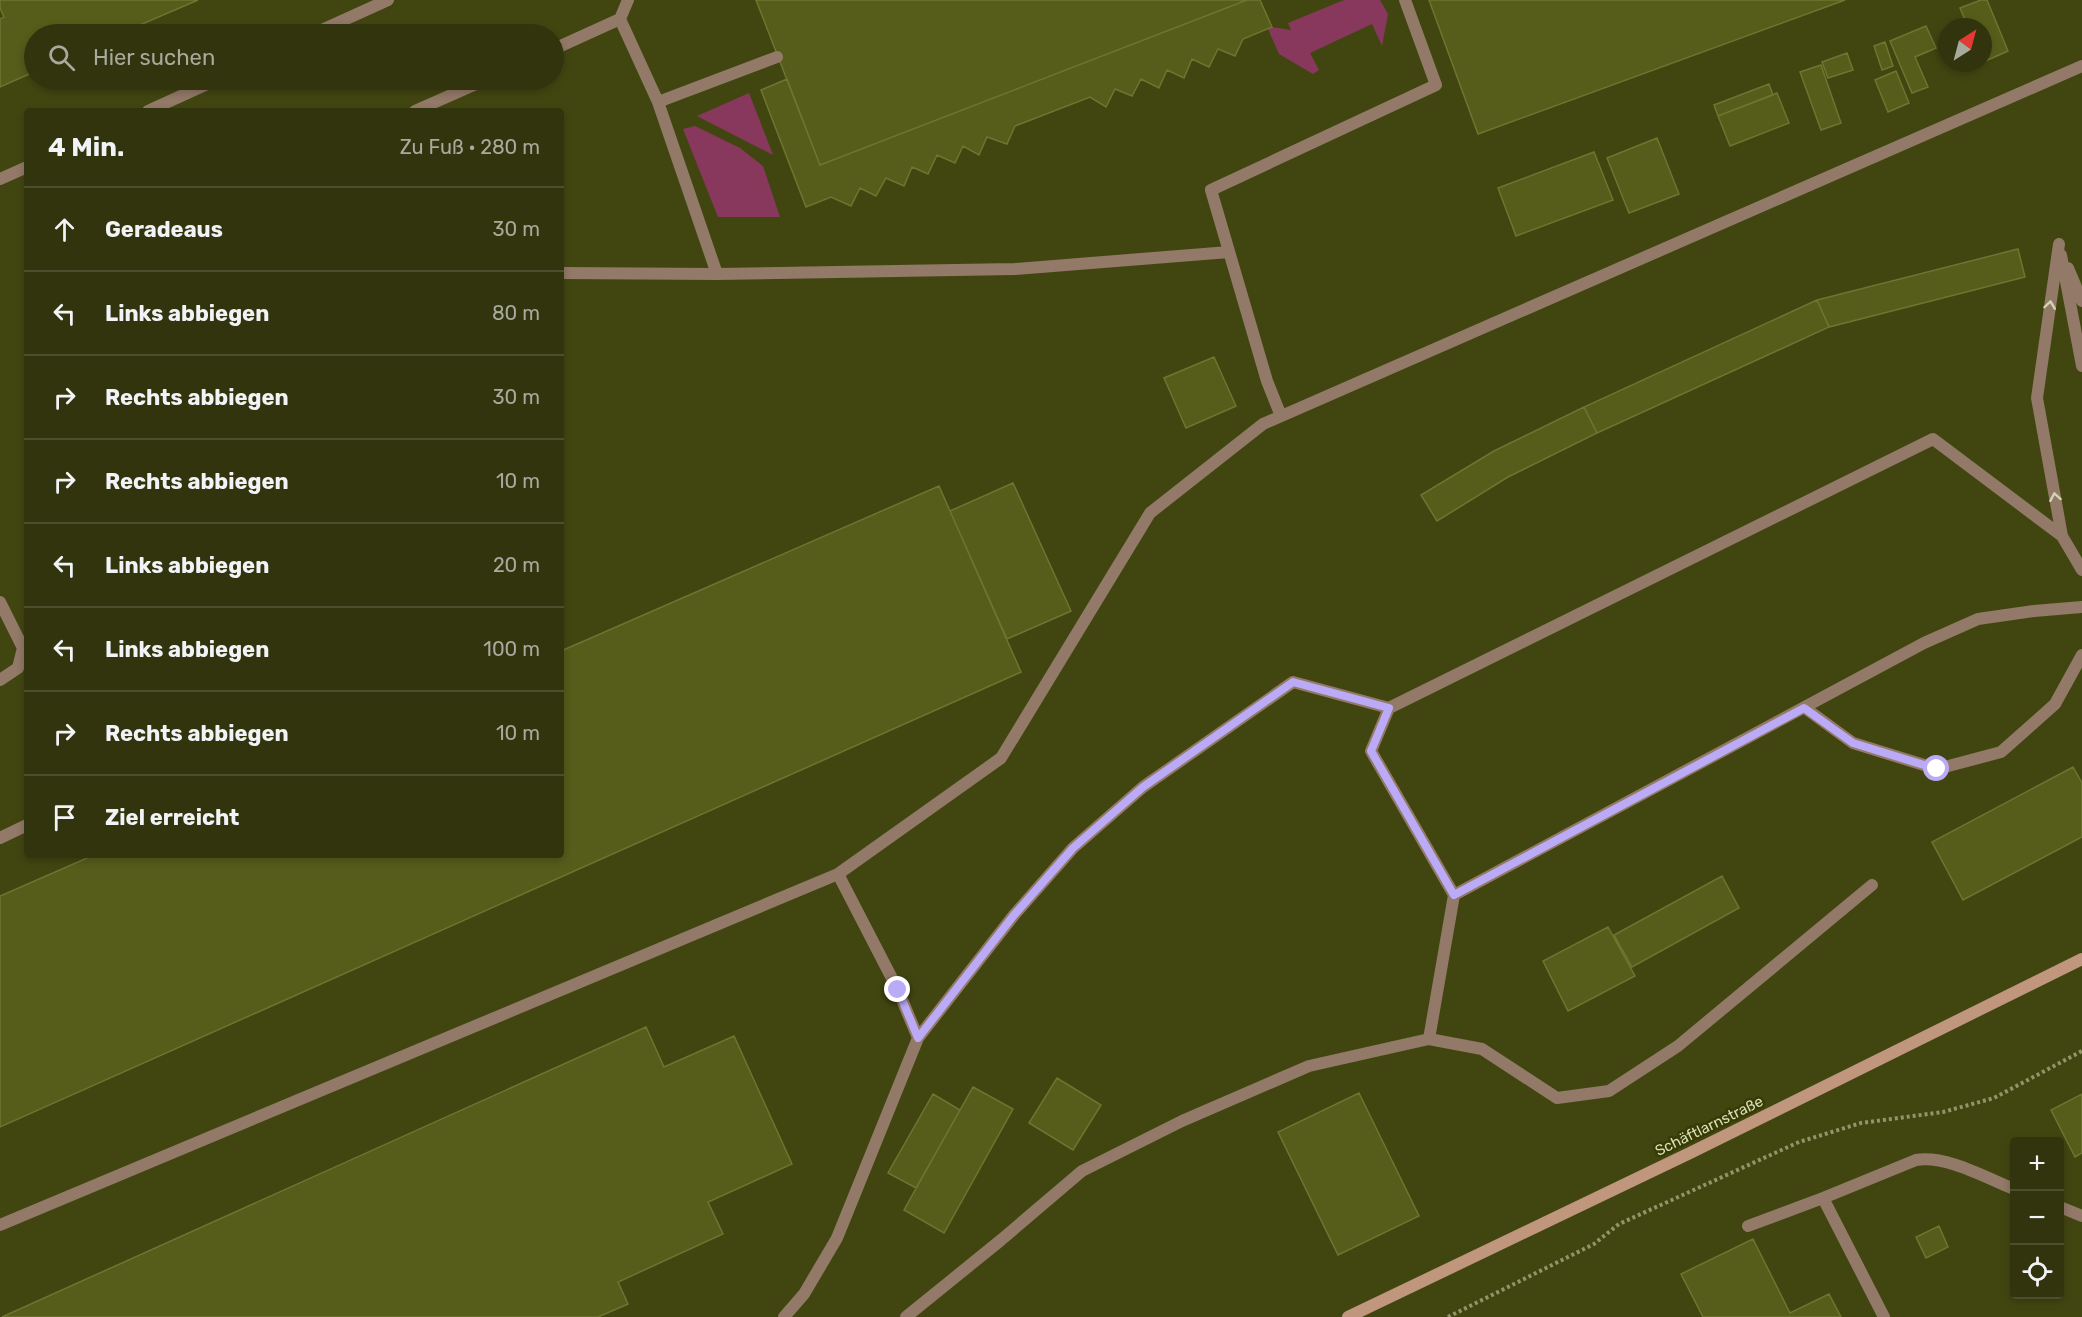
<!DOCTYPE html>
<html lang="de">
<head>
<meta charset="utf-8">
<style>
  body { margin:0; font-family:Rubik,sans-serif; background:#393c16; color:#f1f3f6 }
  .controls { position:absolute; right:18px; bottom:18px; display:grid; overflow:hidden; border-radius:6px; box-shadow:0 3px 9px #0003 }
  .controls button { width:54px; height:54px; display:grid; place-items:center; padding:0; border:0; border-bottom:2px solid #4c4f2e; background:#31340d; color:#f1f3f6; font:30px sans-serif }
  .compass { position:absolute; left:1938px; top:18px; width:54px; height:54px; border-radius:50%; background:#31340d; box-shadow:0 3px 9px #0003; rotate:36deg }
  .stop { position:absolute; width:18px; height:18px; margin:-14px; border:4px solid #bbaaf6; border-radius:50%; background:#fff }
  .stop.end { background:#bbaaf6; border-color:#fff; box-shadow:0 2px 6px #0008 }
  .list { margin:0; padding:0; list-style:none }
  h2 { display:flex; justify-content:space-between; align-items:center; height:78px; margin:0; padding:0 24px; font-size:26px }
  h2 small { font-size:20px; font-weight:400; color:#a8aa9d }
  .list li { display:grid; grid-template-columns:39px 1fr auto; gap:18px; align-items:center; box-sizing:border-box; height:84px; padding:0 24px; border-top:2px solid #4c4f2e }
  .list b { display:block; font-size:22px; white-space:nowrap }
  .list em { font-size:20px; font-style:normal; color:#a8aa9d }
  .icon { flex:none; width:33px; height:33px; fill:none; stroke:currentColor; stroke-width:2; stroke-linecap:round; stroke-linejoin:round }
  .map { position:relative; flex:none; width:2082px; height:1317px; overflow:hidden }
  .search { position:absolute; background:#31340d; box-shadow:0 3px 9px #0003; left:24px; top:24px; width:540px; height:66px; display:flex; align-items:center; gap:15px; box-sizing:border-box; padding:0 21px; border-radius:33px; color:#a8aa9d; font-size:22px }
  .panel { position:absolute; background:#31340d; box-shadow:0 3px 9px #0003; left:24px; top:108px; width:540px; height:750px; border-radius:6px }
  .map>svg:first-child { display:block }
  .green { fill:#88385d }
  .building { fill:#565c1a; stroke:#6e7531; stroke-width:1.5 }
  .lines { fill:none; stroke-linecap:round; stroke-linejoin:round }
  .path { stroke:#90956a; stroke-width:4; stroke-dasharray:3 3; stroke-linecap:butt }
  .service { stroke:#937968; stroke-width:12 }
  .minor { stroke:#937968; stroke-width:12 }
  .secondary { stroke:#c0967c; stroke-width:12 }
  .oneway { stroke:#d2d4b3 }
  .route { stroke:#bbaaf6; stroke-width:8 }
  .labels { text-anchor:middle; stroke-width:5; stroke-linejoin:round; paint-order:stroke }
  .street-label { font-size:15px; fill:#d9debb; stroke:#373b04 }
</style>
</head>
<body>
<div class="map">
<svg width="2082" height="1317" viewBox="0 0 2082 1317">
  <rect width="100%" height="100%" fill="#414611"/>
  <!-- green -->
  <path class="green" d="M1344 0H1380L1388 14 1382 46 1372 24 1310 53 1319 70 1313 74 1279 54 1268 29 1272 27 1291 30 1288 23Z
    M749 93 773 155 697 116Z
    M695 126 740 148 763 166 780 217H718L683 129Z"/>
  <!-- building -->
  <path class="building" d="M0 0H198L119 34H34V72L0 87V19L4 17 0 8Z
    M756 0H1247L820 165Z
    M1247 0H1260L1272 27 1243 39 1235 56 1218 49 1209 67 1192 59 1184 78 1167 70 1159 88 1141 79 1132 96 1115 89 1106 107 1090 97 1015 126 1007 144 987 137 979 155 963 146 955 163 937 155 928 174 912 167 904 186 886 178 876 196 860 188 851 206 831 197 806 207 761 90 787 79 820 165Z
    M1429 0H1845L1478 134Z
    M1981 0H1987L2008 51 1983 62V27H1968L1960 8Z
    M1926 26 1936 48 1915 57 1928 87 1912 93 1890 41Z
    M1885 42 1893 66 1882 70 1874 46Z
    M1847 53 1853 70 1828 78 1822 62Z
    M1821 65 1841 123 1821 130 1800 72Z
    M1896 71 1909 103 1888 112 1875 80Z
    M1769 84 1773 95 1718 116 1714 105Z
    M1777 93 1789 123 1730 146 1718 116Z
    M1657 138 1679 194 1629 213 1607 158Z
    M1594 152 1613 200 1516 236 1498 188Z
    M2018 249 2025 277 1829 327 1817 300Z
    M1817 300 1829 327 1597 433 1584 407Z
    M1214 357 1236 406 1186 428 1164 378Z
    M1584 407 1597 433 1508 477 1437 521 1421 495 1494 451Z
    M1013 483 1071 611 1007 639 950 511Z
    M939 486 1021 672 0 1127V896L94 855H561V651Z
    M2073 767 2082 783V837L1963 900 1932 842Z
    M1722 876 1739 908 1632 967 1614 935Z
    M1608 927 1635 976 1568 1011 1543 961Z
    M646 1027 664 1067 734 1036 792 1164 708 1202 723 1234 618 1282 628 1304 598 1317H2Z
    M1057 1078 1101 1105 1073 1150 1029 1123Z
    M973 1087 1013 1109 944 1233 904 1210Z
    M1359 1093 1419 1216 1338 1255 1278 1132Z
    M933 1094 960 1110 916 1188 888 1173Z
    M2082 1094V1153L2075 1157 2051 1110Z
    M1939 1226 1948 1247 1926 1258 1916 1237Z
    M1753 1239 1790 1313 1829 1294 1841 1317H1703L1681 1274Z"/>
  <g class="lines">
    <!-- path -->
    <path class="path" d="M1448 1317 1594 1244 1619 1224 1799 1142 1861 1123 1943 1112 1994 1098 2082 1051"/>
    <!-- service -->
    <path class="service" d="M554 49 620 19
      M658 102 777 57
      M415 111 485 80
      M2059 244 2037 398 2062 536 2082 570
      M2061 255 2082 366
      M2068 268 2082 301
      M561 273 717 274 658 102 620 19 628 0
      M717 274 1015 269 1229 252
      M1281 416 1267 381 1211 190 1436 85 1405 0
      M1389 708 1371 751 1454 895 1429 1039
      M1805 708 1853 743 1937 769 2001 752 2055 704 2082 655
      M0 838 27 825
      M1454 895 1924 643 1978 619 2034 611 2082 607
      M918 1038 1014 915 1073 848 1143 787 1293 682 1389 708 1933 439 2062 536
      M2060 1207 2082 1216
      M0 1225 838 874 1001 758 1150 513 1263 424 2082 66
      M1748 1226 1823 1198
      M784 1317 804 1294 837 1238 918 1038 898 990 838 874
      M906 1317 1001 1240 1082 1171 1182 1121 1309 1066 1429 1039 1482 1049 1557 1098 1609 1091 1678 1046 1872 885
      M1884 1317 1823 1198 1916 1160C1947 1155 1986 1178 2014 1189"/>
    <!-- minor -->
    <path class="minor" d="M313 34 388 0
      M148 111 216 80
      M0 179 27 167
      M0 602 23 648 18 668 0 680"/>
    <!-- secondary -->
    <path class="secondary" d="M1348 1317 1692 1152 2082 959"/>
  </g>
  <!-- one-way arrows -->
  <defs><path id="oneway-chevron" d="M-2-3.5L2.5 0L-2 3.5" fill="none" stroke-width="1.6" stroke-linecap="round" stroke-linejoin="round" transform="scale(1.5)"/></defs>
  <g class="oneway">
    <use href="#oneway-chevron" transform="translate(2050 305) rotate(-82)"/>
    <use href="#oneway-chevron" transform="translate(2055 497) rotate(-100)"/>
  </g>
  <g class="lines">
    <!-- route -->
    <path class="route" d="M898 990 918 1038 1014 915 1073 848 1143 787 1293 682 1389 708 1371 751 1454 895 1804 708 1853 743 1937 769"/>
  </g>
  <g class="labels">
    <!-- street labels -->
    <g class="street-label">
      <text transform="translate(1709 1126) rotate(-26)" y="5">Schäftlarnstraße</text>
    </g>
  </g>
</svg>
<div class="controls">
<button>+</button>
<button>−</button>
<button><svg class="icon" aria-label="locate" viewBox="0 0 24 24"><circle cx="12" cy="12" r="6"/><path d="M12 2v4M12 18v4M2 12h4M18 12h4"/></svg></button>
</div>
<svg class="compass" viewBox="-18 -18 36 36"><path d="M0-13l5 13h-10z" fill="#e53935"/><path d="M0 13l5-13h-10z" fill="#a8aa9d"/></svg>
<div class="stop" style="left:1937px;top:769px"></div>
<div class="stop end" style="left:898px;top:990px"></div>
<div class="search"><svg class="icon" aria-label="search" viewBox="0 0 24 24"><circle cx="10" cy="10" r="6"/><path d="M15 15l6 6"/></svg>Hier suchen</div>
<section class="panel">
<h2>4 Min.<small>Zu Fuß · 280 m</small></h2>
<ul class="list">
<li><svg class="icon" aria-label="ahead" viewBox="0 0 24 24"><path d="M12 20V5M6 11l6-6 6 6"/></svg><div><b>Geradeaus</b></div><em>30 m</em></li>
<li><svg class="icon" aria-label="left" viewBox="0 0 24 24"><path d="M17 20v-9H6M10 6l-5 5 5 5"/></svg><div><b>Links abbiegen</b></div><em>80 m</em></li>
<li><svg class="icon" aria-label="right" viewBox="0 0 24 24"><path d="M7 20v-9h11M14 6l5 5-5 5"/></svg><div><b>Rechts abbiegen</b></div><em>30 m</em></li>
<li><svg class="icon" aria-label="right" viewBox="0 0 24 24"><path d="M7 20v-9h11M14 6l5 5-5 5"/></svg><div><b>Rechts abbiegen</b></div><em>10 m</em></li>
<li><svg class="icon" aria-label="left" viewBox="0 0 24 24"><path d="M17 20v-9H6M10 6l-5 5 5 5"/></svg><div><b>Links abbiegen</b></div><em>20 m</em></li>
<li><svg class="icon" aria-label="left" viewBox="0 0 24 24"><path d="M17 20v-9H6M10 6l-5 5 5 5"/></svg><div><b>Links abbiegen</b></div><em>100 m</em></li>
<li><svg class="icon" aria-label="right" viewBox="0 0 24 24"><path d="M7 20v-9h11M14 6l5 5-5 5"/></svg><div><b>Rechts abbiegen</b></div><em>10 m</em></li>
<li><svg class="icon" aria-label="arrive" viewBox="0 0 24 24"><path d="M6 21V4h12l-3 4 3 4H6"/></svg><div><b>Ziel erreicht</b></div></li>
</ul>
</section>
</div>
</body>
</html>
